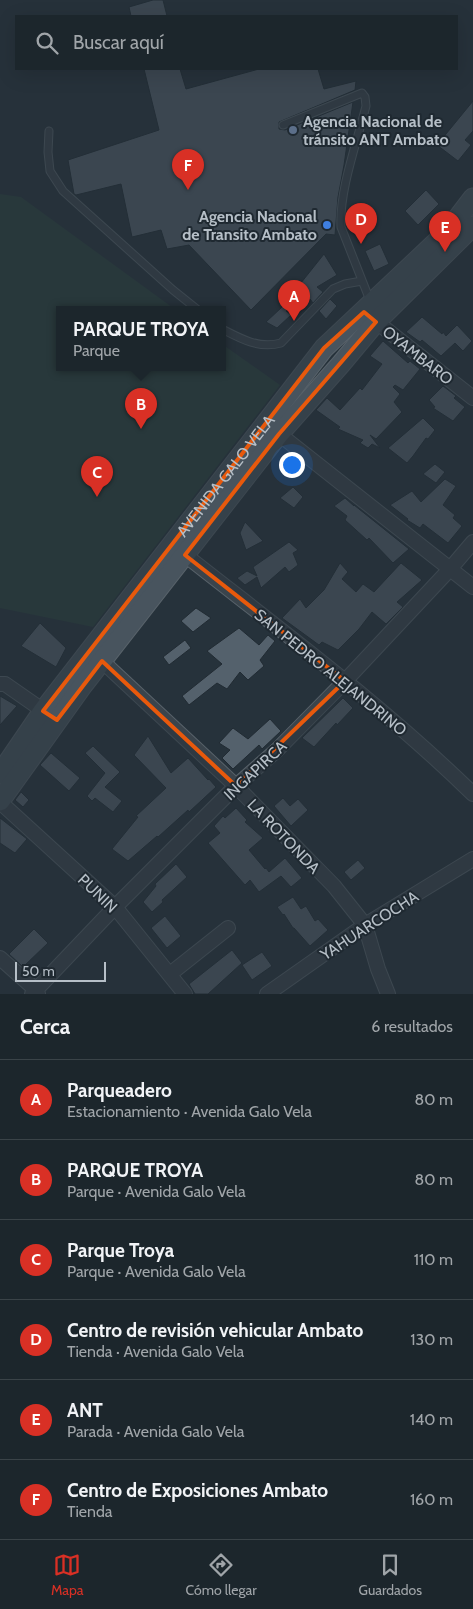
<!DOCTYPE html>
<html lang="es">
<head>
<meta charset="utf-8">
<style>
  body { margin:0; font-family:Cabin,sans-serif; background:#252e34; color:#f1f3f6 }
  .scale { position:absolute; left:15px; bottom:12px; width:91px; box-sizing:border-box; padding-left:5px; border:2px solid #b6bfc7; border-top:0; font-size:14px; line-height:18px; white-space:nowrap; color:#b6bfc7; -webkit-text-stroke:4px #1f2931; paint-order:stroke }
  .you { position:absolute; left:291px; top:464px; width:18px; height:18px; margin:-12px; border:4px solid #fff; border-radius:50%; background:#1a73e8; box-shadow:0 0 0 8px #1a73e833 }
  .badge { display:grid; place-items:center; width:32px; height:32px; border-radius:50%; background:#d93025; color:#fff; font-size:16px; font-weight:700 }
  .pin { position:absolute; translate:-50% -41px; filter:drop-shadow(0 1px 2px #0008) }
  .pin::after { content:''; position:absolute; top:26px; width:18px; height:15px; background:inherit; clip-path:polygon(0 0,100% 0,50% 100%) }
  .popup { position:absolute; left:56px; top:306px; width:170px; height:65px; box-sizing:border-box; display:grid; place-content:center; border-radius:0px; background:#1c262c; filter:drop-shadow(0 1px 4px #0005); font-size:16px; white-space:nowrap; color:#a0a5a9 }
  .popup b { font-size:19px; color:#f1f3f6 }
  .popup::after { content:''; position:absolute; left:50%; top:100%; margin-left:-10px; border:10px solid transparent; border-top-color:#1c262c }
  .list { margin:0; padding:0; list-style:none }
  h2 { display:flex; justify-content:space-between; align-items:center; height:65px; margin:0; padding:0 20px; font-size:21px }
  h2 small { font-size:16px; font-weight:400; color:#a0a5a9 }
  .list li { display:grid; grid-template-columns:32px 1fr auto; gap:15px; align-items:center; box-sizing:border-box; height:80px; padding:0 20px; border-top:1px solid #3a4348 }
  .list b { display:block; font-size:19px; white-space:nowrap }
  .list p { margin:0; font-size:16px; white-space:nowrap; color:#a0a5a9 }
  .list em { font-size:16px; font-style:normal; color:#a0a5a9 }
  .icon { flex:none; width:28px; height:28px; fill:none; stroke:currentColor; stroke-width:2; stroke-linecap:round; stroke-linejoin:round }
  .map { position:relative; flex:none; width:473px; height:994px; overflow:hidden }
  .search { position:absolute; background:#1c262c; box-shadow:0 5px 20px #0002; left:15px; right:15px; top:15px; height:55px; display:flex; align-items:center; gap:12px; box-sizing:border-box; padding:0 18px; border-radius:0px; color:#a0a5a9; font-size:19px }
  .sheet { height:545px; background:#1c262c }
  nav { display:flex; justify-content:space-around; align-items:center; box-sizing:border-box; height:70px; border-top:1px solid #3a4348; background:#1c262c; font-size:14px; color:#a0a5a9 }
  nav a { display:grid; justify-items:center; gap:2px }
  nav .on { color:#d93025 }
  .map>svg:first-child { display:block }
  .green { fill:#2b403d }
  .building { fill:#54616c; stroke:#212b33 }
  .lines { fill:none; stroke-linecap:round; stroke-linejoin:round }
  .service-casing { stroke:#58626a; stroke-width:9 }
  .minor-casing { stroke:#58626a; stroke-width:16 }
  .secondary-casing { stroke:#58626a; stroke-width:21 }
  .service { stroke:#3a444c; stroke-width:7 }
  .minor { stroke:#3a444c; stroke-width:14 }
  .secondary { stroke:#48545e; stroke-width:19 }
  .marked { fill:none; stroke:#e8590c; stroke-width:4; stroke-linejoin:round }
  .service-dot { fill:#5c6f8a; stroke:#1f2931; stroke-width:2 }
  .shop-dot { fill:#3f7fe0; stroke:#1f2931; stroke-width:2 }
  .labels { text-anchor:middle; stroke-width:4; stroke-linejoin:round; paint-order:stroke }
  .poi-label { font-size:16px; font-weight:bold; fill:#b6bfc7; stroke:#1f2931; text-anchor:start }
  .street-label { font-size:16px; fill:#b6bfc7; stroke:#1f2931 }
</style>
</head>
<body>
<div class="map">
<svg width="473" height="994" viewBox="0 0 473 994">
  <rect width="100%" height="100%" fill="#26323b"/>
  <!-- green -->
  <path class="green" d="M0 194 21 197 176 310H60V368H222V344L280 385 93 627 0 608Z"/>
  <!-- building -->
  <path class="building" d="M153 0H163L167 16H131L129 7Z
    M144 69H180L186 89 259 69H318L324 89 356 81 355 90 279 122V129L285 130 353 102 344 165 338 197 335 235 326 234 251 310 189 245 167 249 161 230 132 237 121 184 76 195 74 194 68 160 159 130Z
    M473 101V131L465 140 471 145 458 161 437 145Z
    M426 190 439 204 418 225 405 211Z
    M380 244 389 264 374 271 365 251Z
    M324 254 337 275 317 287 323 292 313 303 310 299 286 311 291 315 277 328 266 322 281 308Z
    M330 299 337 306 326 319 319 311Z
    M422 317 442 334 443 332 446 336 457 325 472 341 463 351 455 343 441 356 422 340 420 342 406 332Z
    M383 341 408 363 410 361 420 369 403 390 395 385 393 387 400 394 394 402 402 412 376 439 370 435 380 448 372 444 368 448 360 443 363 440 338 429 340 427 316 410 327 398 340 410 360 388 362 390 382 364 370 356Z
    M443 386 456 396 454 398 465 407 453 421 433 408 435 407 429 400Z
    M423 418 435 430 428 439 426 438 413 456 407 463 388 448Z
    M435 464 445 472 436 483 423 474Z
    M445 479 456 486 443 505 455 515 453 518 462 526 448 543 423 524 420 528 407 520 408 519 390 505 412 491 421 502Z
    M293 487 303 497 294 508 280 498Z
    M345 498 354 506V505L409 549 393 563 369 538 367 540 345 520 347 516 334 506Z
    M245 522 263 541 246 550 240 533Z
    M289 542 298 550 293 553 298 565 289 572 285 567 261 588 257 577 245 585 237 578 247 571 257 576 253 567Z
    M340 563 348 572 342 579 356 592 363 584 374 592 401 563 422 580 397 602 403 607 386 624 372 612 359 629 338 650 322 642 319 645 282 618 300 599 306 608 324 590Z
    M196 608 211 618 193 632 181 621Z
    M40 623 66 648 56 667 21 646Z
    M239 628 259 645 268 635 275 641 260 660 264 666 248 680 240 672 227 689 217 683 189 705 182 696 222 664 207 651Z
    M185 640 191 648 169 665 163 657Z
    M0 696 17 706 0 725Z
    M343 698 353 708 337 725 336 723 314 747 302 738Z
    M270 719 281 731 262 749 259 745 233 769 222 758 230 750 219 743 233 728 248 739Z
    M148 736 171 773 188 758 208 780 209 779 216 787 189 812 188 810 158 837 157 836 128 861 112 849 138 817 136 816 166 788 134 755Z
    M93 746 120 772 105 787 122 801 113 812 95 798 92 801 87 796 105 773 85 753Z
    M51 753 80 778 69 791 40 765Z
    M21 792 29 800 23 807 15 800Z
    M283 798 290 806 298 799 308 810 291 826 274 806Z
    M236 808 247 820 245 822 263 838 249 850 265 869 266 868 269 872 285 858 302 878 291 887 281 876 259 892 250 880 245 885 208 843 220 833 214 826 223 816 225 818Z
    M0 818 27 839 15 853 0 843Z
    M358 860 365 868 351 880 344 872Z
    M176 864 187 877 162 900 163 902 152 912 143 902 156 886 155 884Z
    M293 897 301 909 306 906 315 921 318 919 328 930 310 946 294 928H293L284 914 283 915 277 907Z
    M165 916 181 936 167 948 151 928Z
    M34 929 48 943 23 967 9 954Z
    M232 950 242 963 208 994H195L189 984Z
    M262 952 272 966 252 980 242 965Z"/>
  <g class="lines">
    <!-- service casing -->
    <g class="service-casing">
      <path id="service" d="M283 125 362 93 365 97 366 106C357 142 339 191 341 227L371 303
        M49 131 48 152 50 171 63 191 173 290 198 310
        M222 329C241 339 259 349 281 343L333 289 345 284 362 281"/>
    </g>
    <!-- minor casing -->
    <g class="minor-casing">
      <path id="minor" d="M369 316 473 398
        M279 434 473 587
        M185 555C283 632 384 707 473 794
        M102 661 236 786 334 886 365 925 378 969 388 994
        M0 684H5L51 716
        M0 802 115 907 185 994
        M0 958 36 990 38 994
        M170 974 228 928
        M32 994 115 907 236 786 277 750 345 681 450 569 473 542
        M267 994 365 925 473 859"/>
    </g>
    <!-- secondary casing -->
    <g class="secondary-casing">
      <g id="secondary">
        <path id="s1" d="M0 774 43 711 324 348 447 232 473 198"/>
        <path d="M0 801 83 685 279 434 341 364 376 322 473 226"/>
      </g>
    </g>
    <!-- service -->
    <use href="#service" class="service"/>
    <!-- minor -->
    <use href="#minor" class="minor"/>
    <!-- secondary -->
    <use href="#secondary" class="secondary"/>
  </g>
  <!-- marked area -->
  <path d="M0 0H473V994H0ZM364 312 376 322 279 434 185 555 345 681 236 786 102 661 57 720 43 711 324 348Z" fill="#26323b" fill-opacity=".55" fill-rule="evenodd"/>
  <path class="marked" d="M364 312 376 322 279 434 185 555 345 681 236 786 102 661 57 720 43 711 324 348Z"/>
  <!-- markers -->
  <circle class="service-dot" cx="293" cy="130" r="5"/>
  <circle class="shop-dot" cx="327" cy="225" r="5"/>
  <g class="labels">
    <!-- poi labels -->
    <g class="poi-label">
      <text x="303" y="127">Agencia Nacional de<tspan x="303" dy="18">tránsito ANT Ambato</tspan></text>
      <text x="317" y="222" text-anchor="end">Agencia Nacional<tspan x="317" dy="18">de Transito Ambato</tspan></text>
    </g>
    <!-- street labels -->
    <g class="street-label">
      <text transform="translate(418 355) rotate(38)" y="6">OYAMBARO</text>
      <text dy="6" stroke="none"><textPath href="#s1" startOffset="374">AVENIDA GALO VELA</textPath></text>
      <text transform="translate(331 672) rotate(39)" y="6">SAN PEDRO ALEJANDRINO</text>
      <text transform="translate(255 770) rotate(-43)" y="6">INGAPIRCA</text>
      <text transform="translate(284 836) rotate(46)" y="6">LA ROTONDA</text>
      <text transform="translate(98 893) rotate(44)" y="6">PUNIN</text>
      <text transform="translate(369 925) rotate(-33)" y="6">YAHUARCOCHA</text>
    </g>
  </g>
</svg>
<div class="scale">50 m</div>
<div class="you"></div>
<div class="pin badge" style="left:294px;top:321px">A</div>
<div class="pin badge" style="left:141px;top:429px">B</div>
<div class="popup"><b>PARQUE TROYA</b>Parque</div>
<div class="pin badge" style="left:97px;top:497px">C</div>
<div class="pin badge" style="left:361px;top:244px">D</div>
<div class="pin badge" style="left:445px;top:252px">E</div>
<div class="pin badge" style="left:188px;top:190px">F</div>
<div class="search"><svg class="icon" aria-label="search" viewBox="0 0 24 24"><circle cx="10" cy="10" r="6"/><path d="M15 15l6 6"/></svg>Buscar aquí</div>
</div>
<section class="sheet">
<h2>Cerca<small>6 resultados</small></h2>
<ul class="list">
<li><span class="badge">A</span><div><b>Parqueadero</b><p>Estacionamiento · Avenida Galo Vela</p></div><em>80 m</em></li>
<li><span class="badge">B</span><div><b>PARQUE TROYA</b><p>Parque · Avenida Galo Vela</p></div><em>80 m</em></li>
<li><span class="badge">C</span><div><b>Parque Troya</b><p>Parque · Avenida Galo Vela</p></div><em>110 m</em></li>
<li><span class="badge">D</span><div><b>Centro de revisión vehicular Ambato</b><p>Tienda · Avenida Galo Vela</p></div><em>130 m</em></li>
<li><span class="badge">E</span><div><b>ANT</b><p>Parada · Avenida Galo Vela</p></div><em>140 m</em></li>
<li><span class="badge">F</span><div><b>Centro de Exposiciones Ambato</b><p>Tienda</p></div><em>160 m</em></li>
</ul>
</section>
<nav>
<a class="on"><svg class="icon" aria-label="map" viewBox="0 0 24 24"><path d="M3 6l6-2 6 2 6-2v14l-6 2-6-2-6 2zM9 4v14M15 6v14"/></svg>Mapa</a>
<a><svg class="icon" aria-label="directions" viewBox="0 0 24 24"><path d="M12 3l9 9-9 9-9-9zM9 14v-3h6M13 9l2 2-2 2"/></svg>Cómo llegar</a>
<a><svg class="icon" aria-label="saved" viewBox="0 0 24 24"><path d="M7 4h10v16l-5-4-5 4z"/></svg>Guardados</a>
</nav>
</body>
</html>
